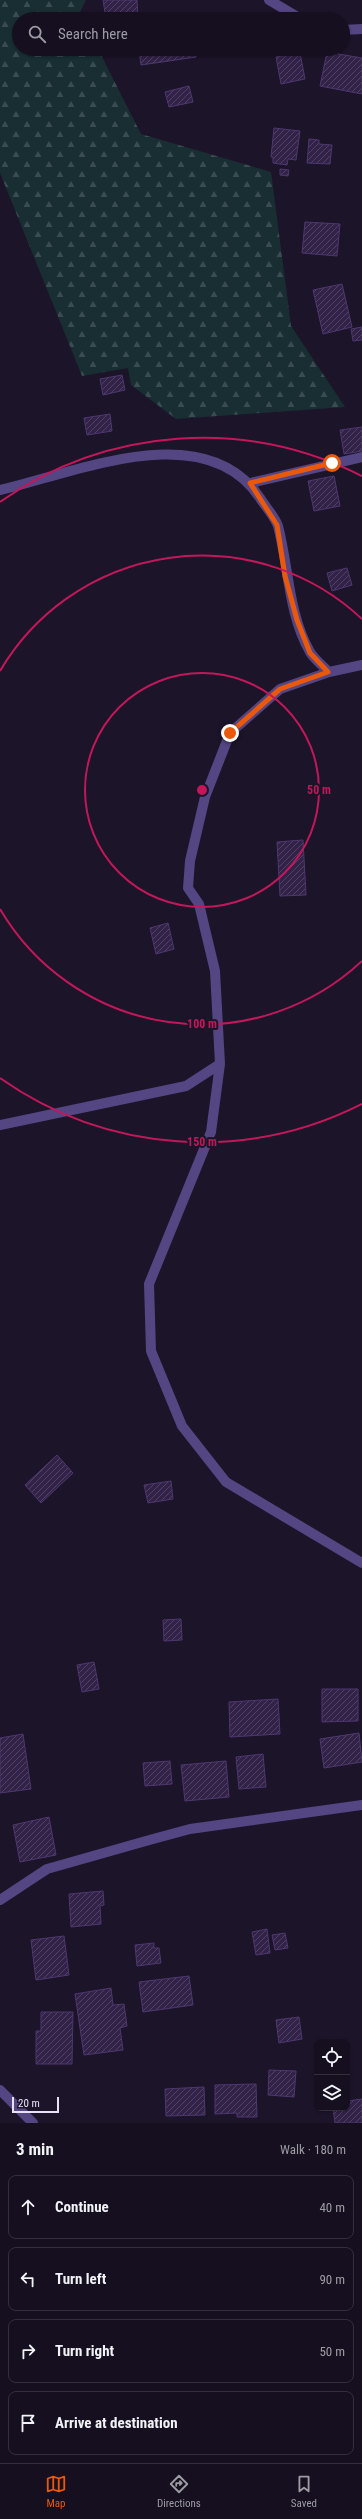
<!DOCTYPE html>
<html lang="en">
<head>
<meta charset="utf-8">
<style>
  body { margin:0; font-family:"Roboto Condensed",sans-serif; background:#221d2c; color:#f1f3f6 }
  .controls { position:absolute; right:12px; bottom:12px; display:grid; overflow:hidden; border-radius:8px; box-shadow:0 1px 3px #0004 }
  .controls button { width:36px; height:36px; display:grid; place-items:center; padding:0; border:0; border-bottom:1px solid #342f3d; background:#150f1f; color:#f1f3f6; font:20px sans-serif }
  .scale { position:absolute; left:12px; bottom:10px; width:47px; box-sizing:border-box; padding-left:4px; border:2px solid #e9e0fb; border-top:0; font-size:11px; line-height:14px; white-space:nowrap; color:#e9e0fb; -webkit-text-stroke:3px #1c1429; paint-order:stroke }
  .stop { position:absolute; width:12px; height:12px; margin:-9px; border:3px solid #ea580c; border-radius:50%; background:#fff }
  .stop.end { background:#ea580c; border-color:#fff; box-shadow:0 1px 4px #0008 }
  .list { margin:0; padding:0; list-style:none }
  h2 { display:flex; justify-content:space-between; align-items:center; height:52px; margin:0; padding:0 16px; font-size:17px }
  h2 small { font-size:13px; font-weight:400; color:#9d9ca4 }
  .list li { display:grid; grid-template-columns:26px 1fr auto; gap:12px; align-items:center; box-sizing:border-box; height:64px; margin:0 8px 8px; padding:0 8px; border:1px solid #342f3d; border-radius:8px }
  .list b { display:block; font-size:15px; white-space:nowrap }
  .list em { font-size:13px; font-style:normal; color:#9d9ca4 }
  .icon { flex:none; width:22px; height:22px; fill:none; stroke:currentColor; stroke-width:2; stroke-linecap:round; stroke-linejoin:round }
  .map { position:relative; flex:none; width:362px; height:2123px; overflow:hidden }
  .search { position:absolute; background:#150f1f; box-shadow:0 1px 3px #0004; left:12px; right:12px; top:12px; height:44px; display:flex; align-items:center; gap:10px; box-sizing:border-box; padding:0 14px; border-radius:22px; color:#9d9ca4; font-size:15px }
  .sheet { height:340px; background:#150f1f }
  nav { display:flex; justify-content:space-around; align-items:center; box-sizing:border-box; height:56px; border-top:1px solid #342f3d; background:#150f1f; font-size:11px; color:#9d9ca4 }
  nav a { display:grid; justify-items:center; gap:2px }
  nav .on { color:#ea580c }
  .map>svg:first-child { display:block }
  .forest { fill:url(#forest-firs) }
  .building { fill:url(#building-hatch); stroke:#4e3771 }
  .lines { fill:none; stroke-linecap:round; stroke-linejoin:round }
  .minor { stroke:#544583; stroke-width:10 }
  .route { stroke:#ea580c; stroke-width:5 }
  .ring { fill:none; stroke:#c2185b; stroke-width:2 }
  .centre { fill:#c2185b; stroke:#1c1429; stroke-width:2 }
  .ring-label { font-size:12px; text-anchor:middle; font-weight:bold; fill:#c2185b; stroke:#1c1429; stroke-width:4; stroke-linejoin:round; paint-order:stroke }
</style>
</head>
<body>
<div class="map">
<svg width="362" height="2123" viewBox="0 0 362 2123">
  <defs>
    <pattern id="forest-firs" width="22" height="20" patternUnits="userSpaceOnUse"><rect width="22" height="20" fill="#182e33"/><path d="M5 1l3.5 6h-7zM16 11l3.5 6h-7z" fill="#3a4c51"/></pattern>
    <pattern id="building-hatch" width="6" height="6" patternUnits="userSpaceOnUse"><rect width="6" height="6" fill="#322248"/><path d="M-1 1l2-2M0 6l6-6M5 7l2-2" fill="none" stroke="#504263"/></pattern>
  </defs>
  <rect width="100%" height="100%" fill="#1c1429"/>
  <!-- forest -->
  <path class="forest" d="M0 0H86L80 12 83 19H19V49H98L141 134 271 172 291 326 345 407 176 419 131 385 128 368 82 376 0 173Z"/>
  <!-- building -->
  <path class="building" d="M103 0H137L138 16 106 19Z
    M139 49H195L196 57 141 65Z
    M327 52 362 58V94L320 86Z
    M300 53 305 79 281 84 276 57Z
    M189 86 193 102 169 107 165 92Z
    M274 128 300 131 296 160 288 159 287 165 273 163V157H271Z
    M309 139 319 140V144L332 145 330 164 307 163Z
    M280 169 289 170 288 176 280 175Z
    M305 222 340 224 337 256 302 253Z
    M342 284 352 327 323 334 313 290Z
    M362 327V340L353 341 351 329Z
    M122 375 125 390 103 395 100 379Z
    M110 414 112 431 87 435 84 418Z
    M362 427V451L344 454 340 430Z
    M334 476 340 506 314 511 308 481Z
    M347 568 352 585 332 591 327 573Z
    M303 840 306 895 280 896 277 842Z
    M168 923 174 949 156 954 150 928Z
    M57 1455 73 1473 41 1503 25 1485Z
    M171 1481 173 1499 148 1503 144 1485Z
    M181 1619 182 1640 164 1641 163 1620Z
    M94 1662 99 1689 82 1692 77 1665Z
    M322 1689H358V1721L322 1722Z
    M278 1699 280 1734 230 1737 229 1702Z
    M359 1733 362 1762 324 1768 320 1739Z
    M23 1734 31 1789 0 1793V1738Z
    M263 1754 266 1787 239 1789 236 1757Z
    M170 1761 172 1784 145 1786 143 1763Z
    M226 1761 229 1797 185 1801 181 1765Z
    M49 1817 56 1855 20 1862 13 1825Z
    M103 1891 104 1905 100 1906 101 1924 71 1927 69 1894Z
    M267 1929 270 1953 256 1955 252 1932Z
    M285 1933 288 1948 275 1950 272 1935Z
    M64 1936 69 1975 36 1980 31 1940Z
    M154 1943V1948H159L161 1963 137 1966 135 1945Z
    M189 1976 193 2005 143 2012 139 1982Z
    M111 1988 113 2005 124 2004 127 2026 120 2028 123 2050 84 2055 75 1994Z
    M41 2012H73L72 2064H36V2031H41Z
    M299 2017 302 2039 279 2043 276 2020Z
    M269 2070 296 2071 294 2097 268 2095Z
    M256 2084 257 2117H237V2113L215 2114V2085Z
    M204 2087 205 2115 166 2116 165 2089Z
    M362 2099V2123H335L333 2108H347V2101Z"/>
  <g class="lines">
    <!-- minor -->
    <path class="minor" d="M269 0 301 19
      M343 30 362 29
      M250 483 362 457
      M0 490C75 473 205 415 260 498 265 506 275 517 278 526 289 568 288 613 310 652 314 659 323 666 329 672
      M362 665 329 672 280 689 230 733 205 797 190 861 188 888 199 904 215 971 220 1064 211 1132 149 1284 151 1351 182 1426 226 1482 362 1563
      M0 1125 186 1086 220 1064
      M0 1900 47 1869 153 1839 190 1829 362 1805
      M0 2090 33 2123"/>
  </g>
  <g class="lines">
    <!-- route -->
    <path class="route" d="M230 733 280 689 328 672 310 653 297 620 285 576 277 525 250 483 332 463"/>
  </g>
  <!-- distance rings -->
  <g class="ring">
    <circle cx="202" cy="790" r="117"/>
    <path d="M362 961A234 234 0 0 1 0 909M0 671A234 234 0 0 1 362 619"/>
    <path d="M362 1104A352 352 0 0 1 0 1078M0 502A352 352 0 0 1 362 476"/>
  </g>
  <circle cx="202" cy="790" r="6" class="centre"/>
  <g class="ring-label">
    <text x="319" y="794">50 m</text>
    <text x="202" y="1028">100 m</text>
    <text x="202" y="1146">150 m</text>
  </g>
</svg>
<div class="controls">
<button><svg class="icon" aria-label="locate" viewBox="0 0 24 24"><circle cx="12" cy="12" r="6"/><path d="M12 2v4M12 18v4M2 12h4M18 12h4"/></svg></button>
<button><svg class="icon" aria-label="layers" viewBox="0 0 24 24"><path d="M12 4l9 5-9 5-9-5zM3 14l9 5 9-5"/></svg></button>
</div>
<div class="scale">20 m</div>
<div class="stop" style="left:332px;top:463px"></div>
<div class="stop end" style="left:230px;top:733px"></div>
<div class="search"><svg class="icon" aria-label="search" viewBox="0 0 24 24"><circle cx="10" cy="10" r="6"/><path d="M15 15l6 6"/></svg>Search here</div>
</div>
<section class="sheet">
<h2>3 min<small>Walk · 180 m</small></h2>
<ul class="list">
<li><svg class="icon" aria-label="ahead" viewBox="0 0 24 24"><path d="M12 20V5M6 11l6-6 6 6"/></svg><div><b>Continue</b></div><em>40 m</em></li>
<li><svg class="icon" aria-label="left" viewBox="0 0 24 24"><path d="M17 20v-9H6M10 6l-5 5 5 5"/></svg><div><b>Turn left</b></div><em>90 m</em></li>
<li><svg class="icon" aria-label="right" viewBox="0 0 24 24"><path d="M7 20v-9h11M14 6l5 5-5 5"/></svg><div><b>Turn right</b></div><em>50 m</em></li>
<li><svg class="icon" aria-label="arrive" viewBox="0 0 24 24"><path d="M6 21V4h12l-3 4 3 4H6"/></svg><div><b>Arrive at destination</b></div></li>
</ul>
</section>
<nav>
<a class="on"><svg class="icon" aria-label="map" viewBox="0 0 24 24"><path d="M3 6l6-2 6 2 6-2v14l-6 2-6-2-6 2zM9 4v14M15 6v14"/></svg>Map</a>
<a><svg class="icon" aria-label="directions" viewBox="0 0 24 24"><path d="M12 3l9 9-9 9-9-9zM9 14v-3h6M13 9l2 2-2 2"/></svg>Directions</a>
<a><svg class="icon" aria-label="saved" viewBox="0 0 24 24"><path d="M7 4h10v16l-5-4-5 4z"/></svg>Saved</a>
</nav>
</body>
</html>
